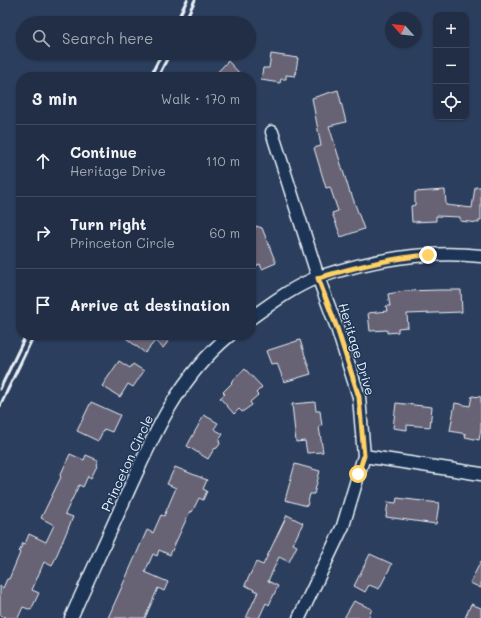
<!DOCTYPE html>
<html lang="en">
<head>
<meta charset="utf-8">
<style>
  body { margin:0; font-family:Mali,sans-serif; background:#2d3a51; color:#f1f3f6 }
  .controls { position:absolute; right:12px; top:12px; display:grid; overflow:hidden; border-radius:8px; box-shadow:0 1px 3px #0004 }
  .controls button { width:36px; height:36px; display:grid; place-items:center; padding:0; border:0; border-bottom:1px solid #3e4a5f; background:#212e46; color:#f1f3f6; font:20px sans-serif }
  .compass { position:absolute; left:385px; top:12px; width:36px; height:36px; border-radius:50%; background:#212e46; box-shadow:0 1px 3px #0004; rotate:297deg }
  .stop { position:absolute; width:12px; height:12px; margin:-9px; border:3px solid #ffd166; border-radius:50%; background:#fff }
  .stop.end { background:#ffd166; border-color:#fff; box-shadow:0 1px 4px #0008 }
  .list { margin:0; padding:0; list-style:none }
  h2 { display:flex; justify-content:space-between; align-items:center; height:52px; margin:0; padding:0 16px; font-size:17px }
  h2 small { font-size:13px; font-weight:400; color:#a2a8b3 }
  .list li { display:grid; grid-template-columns:26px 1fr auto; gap:12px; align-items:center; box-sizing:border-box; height:72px; padding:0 16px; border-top:1px solid #3e4a5f }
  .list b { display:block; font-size:15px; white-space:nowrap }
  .list p { margin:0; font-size:13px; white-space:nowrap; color:#a2a8b3 }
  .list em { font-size:13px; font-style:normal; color:#a2a8b3 }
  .icon { flex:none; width:22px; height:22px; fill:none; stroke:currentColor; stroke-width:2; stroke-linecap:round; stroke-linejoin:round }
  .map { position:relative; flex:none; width:481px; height:618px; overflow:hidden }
  .search { position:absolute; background:#212e46; box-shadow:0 1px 3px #0004; left:16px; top:16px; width:240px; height:44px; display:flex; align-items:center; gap:10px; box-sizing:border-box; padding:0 14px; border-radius:22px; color:#a2a8b3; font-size:15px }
  .panel { position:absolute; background:#212e46; box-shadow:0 1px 3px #0004; left:16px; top:72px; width:240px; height:268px; border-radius:16px }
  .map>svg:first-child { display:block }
  .building { fill:#676275; stroke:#e8f1f8 }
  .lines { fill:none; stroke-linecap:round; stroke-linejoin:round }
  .street-casing { stroke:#e8f1f8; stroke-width:15 }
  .street { stroke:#1d3557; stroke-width:12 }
  .rail { stroke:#e8f1f8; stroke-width:3 }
  .route { stroke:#ffd166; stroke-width:5 }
  .labels { text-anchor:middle; stroke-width:3; stroke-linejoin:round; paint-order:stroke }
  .street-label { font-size:13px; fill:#e8f1f8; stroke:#1d3557 }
</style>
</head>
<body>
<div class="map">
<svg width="481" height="618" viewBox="0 0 481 618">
  <rect width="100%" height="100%" fill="#2c3e5d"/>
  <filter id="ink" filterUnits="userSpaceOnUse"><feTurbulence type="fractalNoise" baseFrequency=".025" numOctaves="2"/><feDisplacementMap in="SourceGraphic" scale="8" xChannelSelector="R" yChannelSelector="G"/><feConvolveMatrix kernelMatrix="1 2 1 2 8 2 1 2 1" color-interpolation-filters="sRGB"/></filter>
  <g filter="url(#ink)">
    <!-- building -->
    <path class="building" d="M271 54 298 58 295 76 286 75V79H281L280 83 261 80 263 68H269Z
      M228 61 243 77H213Z
      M338 90 346 122 329 126 350 193H351L364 229 341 237 332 213 338 211 330 187 326 188 314 148 321 146 312 98Z
      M475 187H481V220H479V223L460 221V217L436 216V221L412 222 411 206 415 205V192L445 190 446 205 472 208Z
      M256 226 262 228 276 263 262 269 260 264 251 268V240Z
      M439 290H461L462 312 407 314 408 327 398 328V332L387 333V330L370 331 368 313 387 311 386 306H390L388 294 405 291Z
      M122 335H173L163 348 155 341 145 353Z
      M300 340 311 374 284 382 277 363 271 364 266 351Z
      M119 361 130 368 133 364 144 371 133 387 128 384 120 397 102 386Z
      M245 369 262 387 256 393 258 395 250 402 252 405 242 412 239 409 234 414 220 398 225 394 223 392 232 383 231 382Z
      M472 396 481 397V429L479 440 465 437 466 434 450 431 455 403 470 406Z
      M91 402 120 415 112 432 104 429 98 441 77 431Z
      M315 402 316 411H320L322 426 319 427 323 452 307 453 305 441 296 442 292 404Z
      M396 403 432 407 430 427 407 425V430L393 428Z
      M204 415 218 423 214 429 223 434 219 440 220 444 217 448 214 449 208 459 187 446Z
      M70 454 84 460 86 455 98 460 96 465 97 466 91 478 88 476 83 487 79 485 65 514 73 517 52 566 44 562 32 590 39 593 31 610 23 607 18 618H7L0 615V586L3 588 7 579H9L20 553 19 552 23 543 25 544 29 534 46 542 54 525 41 518 61 477 60 476Z
      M295 464 320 471 314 494H310L307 506 285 500Z
      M175 467 207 480 203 489 207 491 203 500 199 498 192 512 190 511 170 555 159 550 157 556 153 554 145 572 168 582 164 591 158 588 145 618H108L147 530 153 533 161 515 164 516 176 488 167 484Z
      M397 498 439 503 436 524 386 517 388 502 396 503Z
      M287 515 303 523 293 544 297 546 289 562 279 557 268 581 278 586 269 605 266 603 259 618H246L258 592 245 585 256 562 263 565Z
      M370 554 392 564 379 589 369 585 365 592 354 586Z
      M481 561V588L470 583Z
      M354 601 372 609 368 618H344Z
      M471 604 481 608V618H465Z"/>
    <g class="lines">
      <!-- street casing -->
      <g class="street-casing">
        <path id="street" d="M272 132 318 277 337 328 359 397 364 456 343 526 299 618
          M251 318C272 303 294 286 319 277 369 260 428 250 481 256
          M364 456 481 474
          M71 618C89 577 108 537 126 496 153 436 177 379 230 335"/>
      </g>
      <!-- street -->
      <use href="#street" class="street"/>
      <!-- rail -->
      <path class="rail" d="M176 23 187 0
        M184 23 195 0
        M150 77 162 53
        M158 77 170 53
        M0 389 26 335
        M0 406 34 335"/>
    </g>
  </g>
  <g class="lines" filter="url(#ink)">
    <!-- route -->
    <path class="route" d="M358 474 364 456 359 397 337 328 318 278C355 267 390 258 428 255"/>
  </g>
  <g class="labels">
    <!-- street labels -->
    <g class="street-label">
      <text transform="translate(357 349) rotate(73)" y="5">Heritage Drive</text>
      <text transform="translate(127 463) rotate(-65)" y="5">Princeton Circle</text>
    </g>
  </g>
</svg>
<div class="controls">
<button>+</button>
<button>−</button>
<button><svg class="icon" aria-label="locate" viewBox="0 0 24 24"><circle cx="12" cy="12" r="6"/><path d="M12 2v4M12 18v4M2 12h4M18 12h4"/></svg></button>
</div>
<svg class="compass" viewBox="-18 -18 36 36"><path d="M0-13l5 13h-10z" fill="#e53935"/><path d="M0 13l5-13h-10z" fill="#a2a8b3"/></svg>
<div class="stop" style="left:358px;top:474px"></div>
<div class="stop end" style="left:428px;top:255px"></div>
<div class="search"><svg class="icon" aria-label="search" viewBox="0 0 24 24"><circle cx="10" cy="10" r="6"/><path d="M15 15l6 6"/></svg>Search here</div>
<section class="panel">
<h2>3 min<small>Walk · 170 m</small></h2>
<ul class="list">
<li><svg class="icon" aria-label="ahead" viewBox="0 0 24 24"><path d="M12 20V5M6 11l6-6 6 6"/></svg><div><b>Continue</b><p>Heritage Drive</p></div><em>110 m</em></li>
<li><svg class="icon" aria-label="right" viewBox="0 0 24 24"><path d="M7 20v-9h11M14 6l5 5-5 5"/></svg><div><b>Turn right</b><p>Princeton Circle</p></div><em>60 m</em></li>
<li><svg class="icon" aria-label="arrive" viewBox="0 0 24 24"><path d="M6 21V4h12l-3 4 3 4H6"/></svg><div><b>Arrive at destination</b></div></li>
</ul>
</section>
</div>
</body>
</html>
